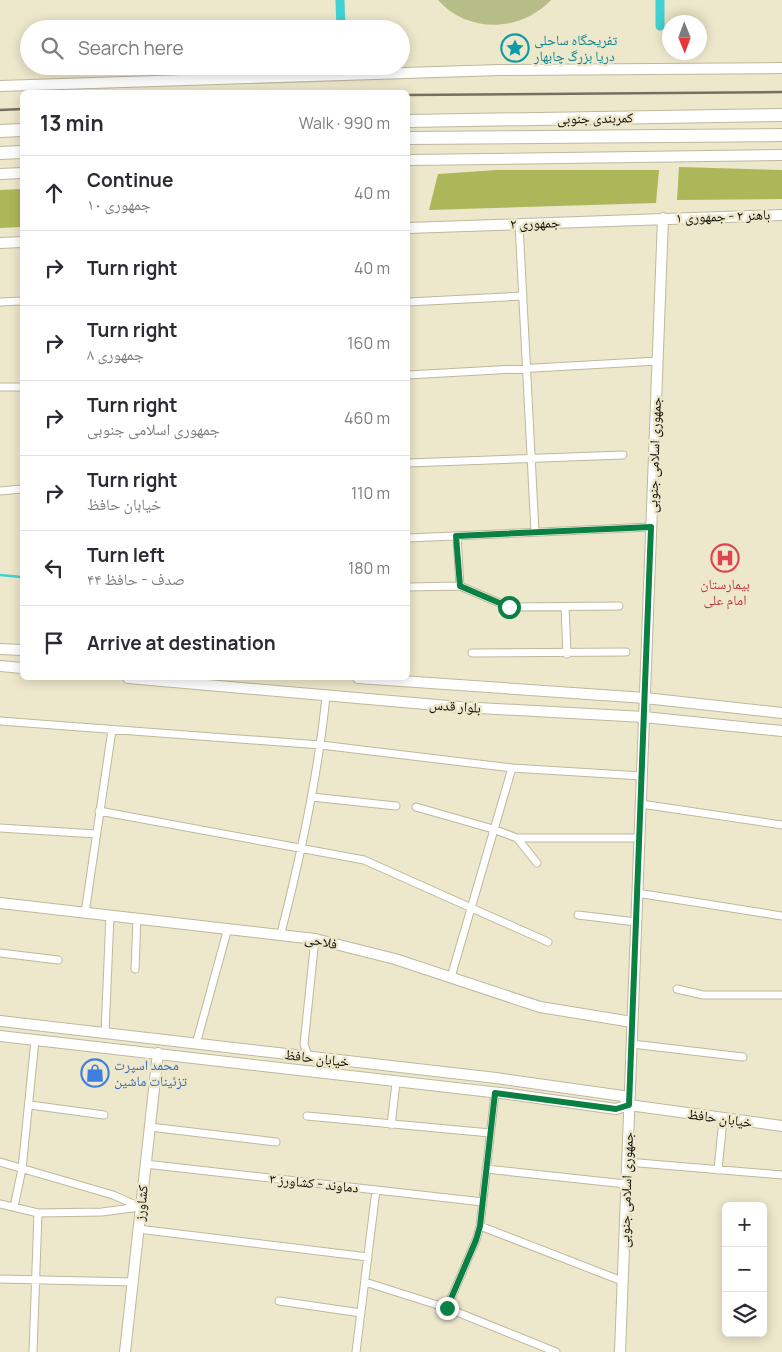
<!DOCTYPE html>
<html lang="en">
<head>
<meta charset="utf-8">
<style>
  body { margin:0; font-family:Manrope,"Noto Naskh Arabic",sans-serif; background:#f7f7f7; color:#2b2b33 }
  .controls { position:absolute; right:15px; bottom:15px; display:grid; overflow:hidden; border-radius:8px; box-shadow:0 2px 12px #0003 }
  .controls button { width:45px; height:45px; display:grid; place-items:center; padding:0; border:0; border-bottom:1px solid #e1e1e2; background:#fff; color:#2b2b33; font:25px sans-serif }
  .compass { position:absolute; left:662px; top:15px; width:45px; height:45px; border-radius:50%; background:#fff; box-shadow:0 2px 12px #0003; rotate:179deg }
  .stop { position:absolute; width:15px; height:15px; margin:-11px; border:4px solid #0b8043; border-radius:50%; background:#fff }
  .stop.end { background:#0b8043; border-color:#fff; box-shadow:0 1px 5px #0008 }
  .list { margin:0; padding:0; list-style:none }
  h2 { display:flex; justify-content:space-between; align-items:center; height:65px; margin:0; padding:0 20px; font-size:21px }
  h2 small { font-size:16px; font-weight:400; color:#7c7c81 }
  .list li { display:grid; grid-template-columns:32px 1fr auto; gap:15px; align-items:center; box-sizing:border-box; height:75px; padding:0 20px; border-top:1px solid #e1e1e2 }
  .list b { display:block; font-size:19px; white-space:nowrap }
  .list p { margin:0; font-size:16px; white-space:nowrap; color:#7c7c81 }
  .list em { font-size:16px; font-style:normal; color:#7c7c81 }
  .icon { flex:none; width:28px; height:28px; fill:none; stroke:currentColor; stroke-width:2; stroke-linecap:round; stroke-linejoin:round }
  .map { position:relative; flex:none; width:782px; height:1352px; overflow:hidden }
  .search { position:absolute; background:#fff; box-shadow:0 2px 12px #0003; left:20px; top:20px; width:390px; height:55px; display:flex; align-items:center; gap:12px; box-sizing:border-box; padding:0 18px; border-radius:28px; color:#7c7c81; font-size:19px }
  .panel { position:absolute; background:#fff; box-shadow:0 2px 12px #0003; left:20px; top:90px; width:390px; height:590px; border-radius:8px }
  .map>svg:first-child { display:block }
  .green { fill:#b6bd87 }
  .forest { fill:#adb759 }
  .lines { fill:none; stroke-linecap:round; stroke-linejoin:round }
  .stream { stroke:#41d1d2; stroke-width:2.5 }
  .canal { stroke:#41d1d2; stroke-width:9 }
  .street-casing { stroke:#beb89e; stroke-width:9 }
  .secondary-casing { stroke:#beb89e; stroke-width:12 }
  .highway-casing { stroke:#beb89e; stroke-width:14 }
  .street { stroke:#fff; stroke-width:7 }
  .secondary { stroke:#fff; stroke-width:10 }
  .highway { stroke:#fff; stroke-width:12 }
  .rail { stroke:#757160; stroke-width:2.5 }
  .route { stroke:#0b8043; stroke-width:6 }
  .labels { text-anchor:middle; stroke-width:5; stroke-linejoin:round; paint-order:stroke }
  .culture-label { font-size:14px; fill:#0d838f; stroke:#ede7cb; text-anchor:start }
  .street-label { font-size:14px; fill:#0e0c04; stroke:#ede7cb }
  .health-label { font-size:14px; fill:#be3a42; stroke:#ede7cb }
  .shop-label { font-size:14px; fill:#366cbe; stroke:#ede7cb; text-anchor:start }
</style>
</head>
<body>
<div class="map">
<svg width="782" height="1352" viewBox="0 0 782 1352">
  <rect width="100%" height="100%" fill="#ede7cb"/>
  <!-- green -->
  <path class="green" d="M438 0H551C521 32 468 34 438 0Z"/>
  <!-- forest -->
  <path class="forest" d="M679 167 782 170V199L677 200Z
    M497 170H659L656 203 429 210 438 174Z
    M22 189V227L0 228V190Z"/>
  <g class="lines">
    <!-- stream -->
    <path class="stream" d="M0 575 22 577"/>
    <!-- canal -->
    <path class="canal" d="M340 0 341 29
      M660 0V26"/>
    <!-- street casing -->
    <g class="street-casing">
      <path id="street" d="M519 224 535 532
        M0 302 22 301
        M408 302 523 296
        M408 375 658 361
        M0 387H22
        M408 463 623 455
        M0 491 22 489
        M457 536 460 586
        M408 538 651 527
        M408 587 460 586 509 607 619 606
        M565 607 567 654
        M472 653 626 652
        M0 721 321 745 512 768 642 776
        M312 797 396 806
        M641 804 782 825
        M416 807 493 829 517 838 537 863
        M99 811 364 860 548 942
        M0 828 96 834
        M517 838H639
        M637 893 782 916
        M85 913 112 730
        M578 915 636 922
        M281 933C301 855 318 777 326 696
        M0 953 58 960
        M135 969 137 918
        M451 977 512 768
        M677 989 703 995H782
        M105 1033 110 915
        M196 1044 228 928
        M632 1044 743 1057
        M308 1056 304 1044 315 939
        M30 1105 104 1115
        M307 1116 490 1133
        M391 1125 396 1083
        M150 1127 276 1142
        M0 1162 113 1195 140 1207
        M627 1162 782 1175
        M145 1164 483 1202
        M486 1169 626 1184
        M718 1170 723 1119
        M0 1204 38 1213 33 1352
        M14 1207 22 1169 35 1040
        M38 1213 102 1212 140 1207
        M480 1226 622 1281
        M138 1229 368 1257
        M0 1279 133 1282
        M365 1282 447 1308 556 1352
        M279 1301 361 1313
        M447 1308 476 1240 480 1226 495 1093
        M356 1352 376 1190"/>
    </g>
    <!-- secondary casing -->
    <g class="secondary-casing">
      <path id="secondary" d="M0 86 500 70 782 68
        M408 160 782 155
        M0 174 22 173
        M408 228 782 215
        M0 243 22 242
        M0 649 22 650
        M0 666 22 668
        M128 678 460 707 644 717 782 731
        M358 678 645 698 782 713
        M0 903 315 939 395 959 540 1007 632 1022
        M0 1021 496 1078 623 1096 629 1105
        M0 1036 509 1094 616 1109 629 1105 782 1126
        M125 1352 158 1053
        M620 1352 663 218"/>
    </g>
    <!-- highway casing -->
    <g class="highway-casing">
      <path id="highway" d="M408 121 782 115
        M0 131 22 130
        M408 138 782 135
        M0 153 22 152"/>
    </g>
    <!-- street -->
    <use href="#street" class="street"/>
    <!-- secondary -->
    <use href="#secondary" class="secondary"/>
    <!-- highway -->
    <use href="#highway" class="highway"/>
    <!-- rail -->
    <path class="rail" d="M408 95 782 92
      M0 110 22 109"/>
  </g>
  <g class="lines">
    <!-- route -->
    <path class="route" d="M447 1308 476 1240 480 1226 495 1093 616 1109 629 1105 651 527 456 536 460 586 509 607"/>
  </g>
  <!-- icons -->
  <defs>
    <g id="sight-ring" transform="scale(1.4375)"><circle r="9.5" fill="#ede7cb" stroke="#0f9aa8" stroke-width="1.5"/><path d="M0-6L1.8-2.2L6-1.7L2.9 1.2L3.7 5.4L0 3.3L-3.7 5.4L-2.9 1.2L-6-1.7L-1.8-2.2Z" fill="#0f9aa8"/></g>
    <g id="hospital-ring" transform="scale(1.4375)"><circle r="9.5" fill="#ede7cb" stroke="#e0444e" stroke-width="1.5"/><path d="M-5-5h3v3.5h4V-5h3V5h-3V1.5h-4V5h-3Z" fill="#e0444e"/></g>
    <g id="shop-ring" transform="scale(1.4375)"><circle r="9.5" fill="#ede7cb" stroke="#3f7fe0" stroke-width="1.5"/><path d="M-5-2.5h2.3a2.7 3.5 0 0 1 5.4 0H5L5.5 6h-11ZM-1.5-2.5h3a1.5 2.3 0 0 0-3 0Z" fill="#3f7fe0"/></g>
  </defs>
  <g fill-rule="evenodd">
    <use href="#sight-ring" x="515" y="48"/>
    <use href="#hospital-ring" x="725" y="558"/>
    <use href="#shop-ring" x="95" y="1073"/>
  </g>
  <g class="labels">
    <!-- culture labels -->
    <g class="culture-label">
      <text x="534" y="45">تفریحگاه ساحلی<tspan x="534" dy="16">دریا بزرگ چابهار</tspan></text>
    </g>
    <!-- street labels -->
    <g class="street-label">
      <text transform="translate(595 118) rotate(-1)" y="5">کمربندی جنوبی</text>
      <text transform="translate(723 216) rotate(-2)" y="5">باهنر ۲ - جمهوری ۱</text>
      <text transform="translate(535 223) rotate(-2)" y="5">جمهوری ۲</text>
      <text transform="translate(654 455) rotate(-88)" y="5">جمهوری اسلامی جنوبی</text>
      <text transform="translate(455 706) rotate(4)" y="5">بلوار قدس</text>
      <text transform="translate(321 941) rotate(11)" y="5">فلاحی</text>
      <text transform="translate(317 1058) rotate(7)" y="5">خیابان حافظ</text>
      <text transform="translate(720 1118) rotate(8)" y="5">خیابان حافظ</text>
      <text transform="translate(314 1183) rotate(6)" y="5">دماوند - کشاورز ۳</text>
      <text transform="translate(626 1190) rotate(-88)" y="5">جمهوری اسلامی جنوبی</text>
      <text transform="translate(141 1203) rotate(-84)" y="5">کشاورز</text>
    </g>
    <!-- health labels -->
    <g class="health-label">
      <text x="725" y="589">بیمارستان<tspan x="725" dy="16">امام علی</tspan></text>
    </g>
    <!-- shop labels -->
    <g class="shop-label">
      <text x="114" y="1070">محمد اسپرت<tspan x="114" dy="16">تزئینات ماشین</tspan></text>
    </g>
  </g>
</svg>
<div class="controls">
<button>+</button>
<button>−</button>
<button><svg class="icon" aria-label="layers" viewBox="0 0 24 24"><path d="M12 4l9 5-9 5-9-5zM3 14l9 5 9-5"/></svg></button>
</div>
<svg class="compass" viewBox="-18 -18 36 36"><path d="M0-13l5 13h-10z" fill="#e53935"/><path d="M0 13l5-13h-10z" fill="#7c7c81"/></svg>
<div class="stop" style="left:509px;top:607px"></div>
<div class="stop end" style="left:447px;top:1308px"></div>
<div class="search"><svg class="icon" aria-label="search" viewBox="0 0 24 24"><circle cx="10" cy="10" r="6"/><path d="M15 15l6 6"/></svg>Search here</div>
<section class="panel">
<h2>13 min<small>Walk · 990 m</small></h2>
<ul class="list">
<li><svg class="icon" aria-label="ahead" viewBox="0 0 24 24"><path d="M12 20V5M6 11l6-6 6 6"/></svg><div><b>Continue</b><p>جمهوری ۱۰</p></div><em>40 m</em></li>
<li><svg class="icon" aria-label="right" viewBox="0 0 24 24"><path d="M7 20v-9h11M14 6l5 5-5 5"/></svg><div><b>Turn right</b></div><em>40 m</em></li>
<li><svg class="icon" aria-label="right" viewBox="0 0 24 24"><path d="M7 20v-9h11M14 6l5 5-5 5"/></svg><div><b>Turn right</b><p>جمهوری ۸</p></div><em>160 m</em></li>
<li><svg class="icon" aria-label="right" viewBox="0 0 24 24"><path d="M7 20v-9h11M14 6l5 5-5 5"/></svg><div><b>Turn right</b><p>جمهوری اسلامی جنوبی</p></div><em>460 m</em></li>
<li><svg class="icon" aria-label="right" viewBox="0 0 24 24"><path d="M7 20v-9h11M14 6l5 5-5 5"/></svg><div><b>Turn right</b><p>خیابان حافظ</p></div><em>110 m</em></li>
<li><svg class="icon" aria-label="left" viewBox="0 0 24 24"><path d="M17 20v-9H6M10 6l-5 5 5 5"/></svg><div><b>Turn left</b><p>صدف - حافظ ۴۴</p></div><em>180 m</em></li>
<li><svg class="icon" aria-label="arrive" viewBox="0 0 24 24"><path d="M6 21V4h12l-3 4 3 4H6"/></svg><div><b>Arrive at destination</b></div></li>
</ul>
</section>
</div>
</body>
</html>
